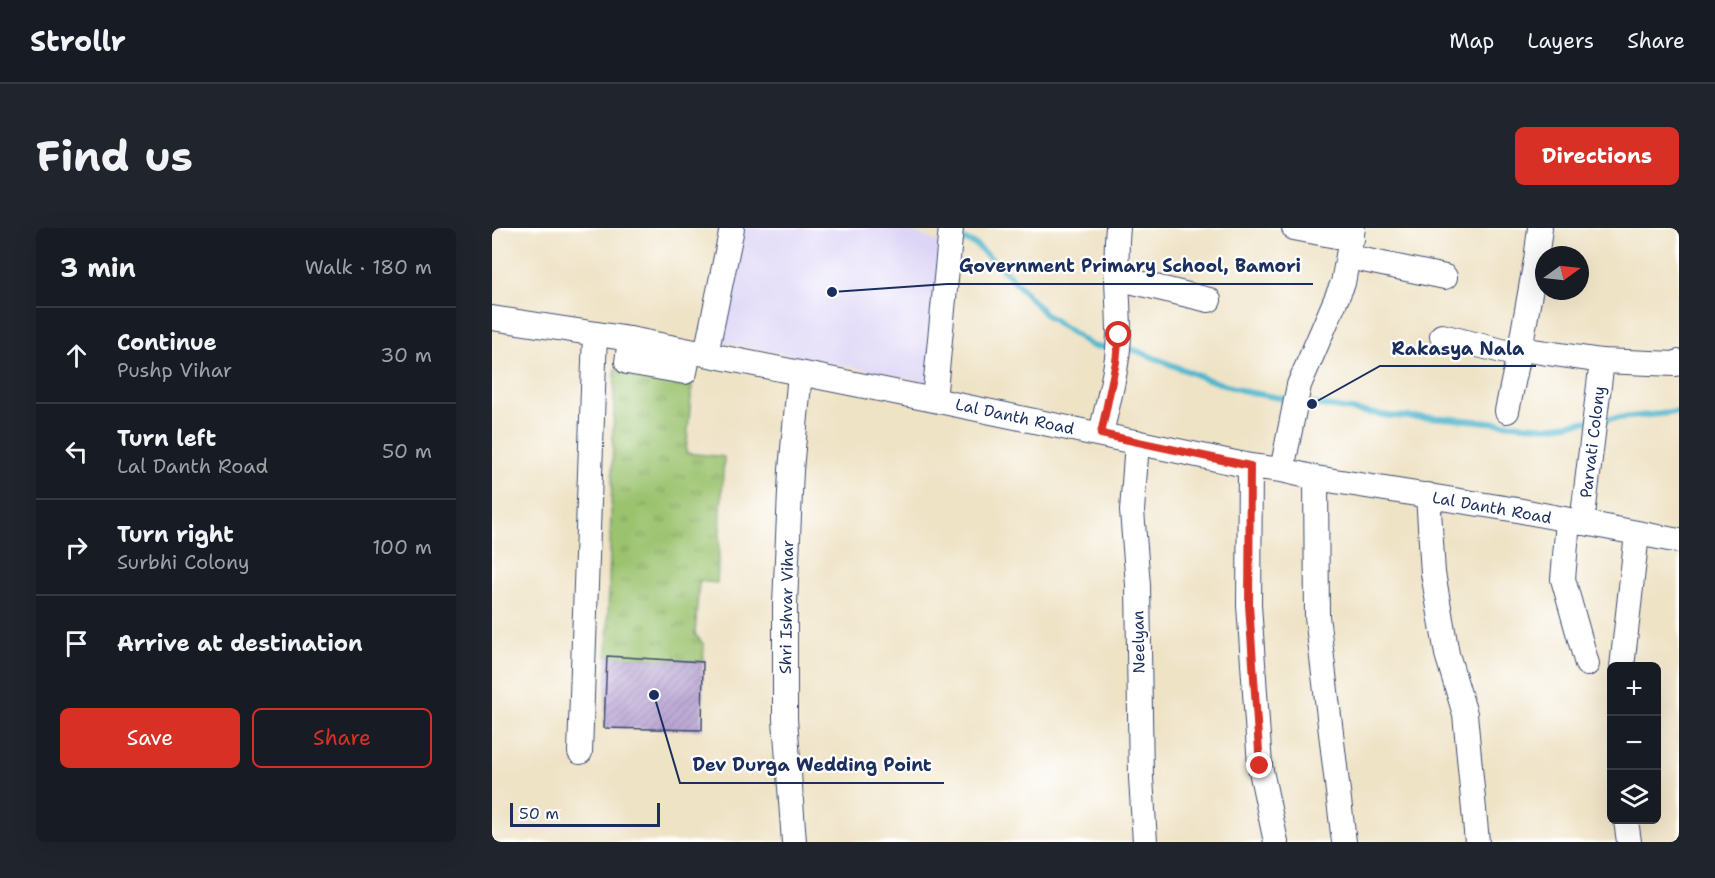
<!DOCTYPE html>
<html lang="en">
<head>
<meta charset="utf-8">
<style>
  body { margin:0; font-family:"Shantell Sans",sans-serif; background:#20242c; color:#f1f3f6 }
  .controls { position:absolute; right:18px; bottom:18px; display:grid; overflow:hidden; border-radius:9px; box-shadow:0 6px 24px #0002 }
  .controls button { width:54px; height:54px; display:grid; place-items:center; padding:0; border:0; border-bottom:2px solid #363941; background:#171b24; color:#f1f3f6; font:30px sans-serif }
  .compass { position:absolute; left:1043px; top:18px; width:54px; height:54px; border-radius:50%; background:#171b24; box-shadow:0 6px 24px #0002; rotate:75deg }
  .scale { position:absolute; left:18px; bottom:15px; width:150px; box-sizing:border-box; padding-left:6px; border:3px solid #1b2f5e; border-top:0; font-size:16px; line-height:21px; white-space:nowrap; color:#1b2f5e; -webkit-text-stroke:4px #fff; paint-order:stroke }
  .stop { position:absolute; width:18px; height:18px; margin:-14px; border:4px solid #d93025; border-radius:50%; background:#fff }
  .stop.end { background:#d93025; border-color:#fff; box-shadow:0 2px 6px #0008 }
  .list { margin:0; padding:0; list-style:none }
  h2 { display:flex; justify-content:space-between; align-items:center; height:78px; margin:0; padding:0 24px; font-size:26px }
  h2 small { font-size:20px; font-weight:400; color:#9ea1a6 }
  .list li { display:grid; grid-template-columns:39px 1fr auto; gap:18px; align-items:center; box-sizing:border-box; height:96px; padding:0 24px; border-top:2px solid #363941 }
  .list b { display:block; font-size:22px; white-space:nowrap }
  .list p { margin:0; font-size:20px; white-space:nowrap; color:#9ea1a6 }
  .list em { font-size:20px; font-style:normal; color:#9ea1a6 }
  .actions { display:flex; gap:12px; padding:18px 24px }
  .actions a { flex:1; padding:14px 0; border:2px solid #d93025; border-radius:9px; text-align:center; font-size:21px; color:#d93025 }
  .actions .main { background:#d93025; color:#fff }
  .icon { flex:none; width:33px; height:33px; fill:none; stroke:currentColor; stroke-width:2; stroke-linecap:round; stroke-linejoin:round }
  .map { position:relative; flex:none; width:1187px; height:614px; overflow:hidden; border-radius:9px }
  header { display:flex; align-items:center; gap:36px; box-sizing:border-box; height:84px; padding:0 30px; background:#171b24; border-bottom:2px solid #363941 }
  header strong { font-size:28px }
  nav { display:flex; gap:33px; margin-inline-start:auto; font-size:21px }
  .intro { display:flex; align-items:center; justify-content:space-between; box-sizing:border-box; height:144px; padding:0 36px }
  h1 { margin:0; font-size:42px }
  .button { padding:15px 27px; border-radius:9px; background:#d93025; color:#fff; font-size:21px; font-weight:700 }
  main { display:flex; gap:36px; padding:0 36px }
  aside { flex:1; background:#171b24; border-radius:9px; box-shadow:0 6px 24px #0002 }
  .map>svg:first-child { display:block }
  .built { fill:#ddd5f6 }
  .grass { fill:url(#grass-tufts); stroke:#5b7966; stroke-width:1.5 }
  .lines { fill:none; stroke-linecap:round; stroke-linejoin:round }
  .stream { stroke:#4fb6cd; stroke-width:6 }
  .building { fill:url(#building-hatch) }
  .minor-casing { stroke:#3b4a6e; stroke-width:26 }
  .minor { stroke:#fff; stroke-width:24 }
  .route { stroke:#d93025; stroke-width:8 }
  .labels { text-anchor:middle; stroke-width:4.5; stroke-linejoin:round; paint-order:stroke }
  .street-label { font-size:16px; fill:#1b2f5e; stroke:#fff }
  .leader { fill:none; stroke:#1b2f5e; stroke-width:2 }
  .callout-dot { fill:#1b2f5e; stroke:#fff; stroke-width:2 }
  .callout-label { font-size:18px; text-anchor:middle; font-weight:bold; fill:#1b2f5e; stroke:#fff; stroke-width:4.5; stroke-linejoin:round; paint-order:stroke }
</style>
</head>
<body>
<header>
<strong>Strollr</strong>
<nav><a>Map</a><a>Layers</a><a>Share</a></nav>
</header>
<div class="intro"><h1>Find us</h1><a class="button">Directions</a></div>
<main>
<aside>
<h2>3 min<small>Walk · 180 m</small></h2>
<ul class="list">
<li><svg class="icon" aria-label="ahead" viewBox="0 0 24 24"><path d="M12 20V5M6 11l6-6 6 6"/></svg><div><b>Continue</b><p>Pushp Vihar</p></div><em>30 m</em></li>
<li><svg class="icon" aria-label="left" viewBox="0 0 24 24"><path d="M17 20v-9H6M10 6l-5 5 5 5"/></svg><div><b>Turn left</b><p>Lal Danth Road</p></div><em>50 m</em></li>
<li><svg class="icon" aria-label="right" viewBox="0 0 24 24"><path d="M7 20v-9h11M14 6l5 5-5 5"/></svg><div><b>Turn right</b><p>Surbhi Colony</p></div><em>100 m</em></li>
<li><svg class="icon" aria-label="arrive" viewBox="0 0 24 24"><path d="M6 21V4h12l-3 4 3 4H6"/></svg><div><b>Arrive at destination</b></div></li>
</ul>
<div class="actions"><a class="main">Save</a><a>Share</a></div>
</aside>
<div class="map">
<svg width="1187" height="614" viewBox="0 0 1187 614">
  <defs>
    <pattern id="grass-tufts" width="24" height="20" patternUnits="userSpaceOnUse" patternTransform="scale(1.5)"><rect width="24" height="20" fill="#9bc36e"/><path d="M3 7l-1-3M5 7V3M7 7l1-3M15 17l-1-3M17 17v-4M19 17l1-3" fill="none" stroke="#7e9f5e"/></pattern>
    <pattern id="building-hatch" width="6" height="6" patternUnits="userSpaceOnUse" patternTransform="scale(1.5)"><rect width="6" height="6" fill="#b29ccf"/><path d="M-1 1l2-2M0 6l6-6M5 7l2-2" fill="none" stroke="#9080ab"/></pattern>
  </defs>
  <rect width="100%" height="100%" fill="#fff"/>
  <filter id="ink" filterUnits="userSpaceOnUse"><feTurbulence type="fractalNoise" baseFrequency=".0167" numOctaves="2"/><feDisplacementMap in="SourceGraphic" scale="12" xChannelSelector="R" yChannelSelector="G"/><feConvolveMatrix kernelMatrix="1 2 1 2 8 2 1 2 1" color-interpolation-filters="sRGB"/></filter>
  <filter id="wash" filterUnits="userSpaceOnUse"><feTurbulence type="fractalNoise" baseFrequency=".008" numOctaves="4" result="noise"/><feDisplacementMap in="SourceGraphic" scale="24" xChannelSelector="R" yChannelSelector="G"/><feGaussianBlur stdDeviation="1.35" result="paint"/><feColorMatrix in="noise" values="0 0 0 0 0 0 0 0 0 0 0 0 0 0 0 0 0 1.4 0 .05"/><feComposite in="paint" operator="in"/></filter>
  <g filter="url(#wash)">
    <rect width="100%" height="100%" fill="#efe3c6"/>
    <!-- built -->
    <path class="built" d="M250 0H411L449 15 436 154 226 113Z"/>
    <!-- grass -->
    <path class="grass" d="M123 141 200 157 194 225 232 229 225 355 207 353 203 406 212 417 211 434 115 428Z"/>
    <g class="lines">
      <!-- stream -->
      <path class="stream" d="M0 0H2
        M463 7 484 17 518 48 554 87 600 118 622 120
        M632 121 643 122 712 150 755 164 799 172
        M809 174 897 188 951 190 1055 199 1097 193
        M1107 192 1187 184"/>
    </g>
    <g id="blocks">
      <!-- building -->
      <path class="building" d="M115 428 211 434 210 502 112 500Z"/>
    </g>
  </g>
  <g filter="url(#ink)">
    <use href="#blocks" fill-opacity="0" stroke="#3b4a6e" stroke-width="1.5"/>
    <g class="lines">
      <!-- minor casing -->
      <g class="minor-casing">
        <path id="minor" d="M802 0 860 11
          M1048 0 1044 32 1028 121 1110 133 1183 136 1187 134
          M857 29 953 49
          M625 50 717 72
          M0 90 138 111 442 172 758 238 790 242 824 250 1025 282 1187 313
          M950 108 1026 127
          M138 111 135 134 193 144 197 123
          M214 126 240 0
          M442 172 459 0
          M1015 183 1028 121
          M609 206C616 173 626 140 627 106 627 71 622 35 626 0
          M645 214 640 283 646 357 649 550 653 614
          M758 238 757 377 768 538 784 614
          M790 242 807 157 851 55 861 0
          M824 250 825 388 852 614
          M936 267 941 345 955 426 973 486 985 614
          M1076 293 1071 351 1095 436
          M1090 295 1110 133
          M1130 439 1145 306
          M88 524 103 106
          M1134 592 1137 614
          M302 614 293 491V376L299 242 308 145"/>
      </g>
      <!-- minor -->
      <use href="#minor" class="minor"/>
    </g>
  </g>
  <g class="lines" filter="url(#ink)">
    <!-- route -->
    <path class="route" d="M627 107 624 134 609 206 758 238 757 377 768 538"/>
  </g>
  <g class="labels">
    <!-- street labels -->
    <g class="street-label">
      <text transform="translate(523 188) rotate(12)" y="6">Lal Danth Road</text>
      <text transform="translate(1100 214) rotate(-83)" y="6">Parvati Colony</text>
      <text transform="translate(1000 279) rotate(10)" y="6">Lal Danth Road</text>
      <text transform="translate(294 379) rotate(-89)" y="6">Shri Ishvar Vihar</text>
      <text transform="translate(646 414) rotate(-91)" y="6">Neelyan</text>
    </g>
  </g>
  <!-- callouts -->
  <path class="leader" d="M340 64L455 56H821M820 176L888 138H1044M162 467L188 555H452"/>
  <g class="callout-dot">
    <circle cx="340" cy="64" r="6"/>
    <circle cx="820" cy="176" r="6"/>
    <circle cx="162" cy="467" r="6"/>
  </g>
  <g class="callout-label">
    <text x="638" y="44">Government Primary School, Bamori</text>
    <text x="966" y="127">Rakasya Nala</text>
    <text x="320" y="543">Dev Durga Wedding Point</text>
  </g>
</svg>
<div class="controls">
<button>+</button>
<button>−</button>
<button><svg class="icon" aria-label="layers" viewBox="0 0 24 24"><path d="M12 4l9 5-9 5-9-5zM3 14l9 5 9-5"/></svg></button>
</div>
<svg class="compass" viewBox="-18 -18 36 36"><path d="M0-13l5 13h-10z" fill="#e53935"/><path d="M0 13l5-13h-10z" fill="#9ea1a6"/></svg>
<div class="scale">50 m</div>
<div class="stop" style="left:627px;top:107px"></div>
<div class="stop end" style="left:768px;top:538px"></div>
</div>
</main>
</body>
</html>
